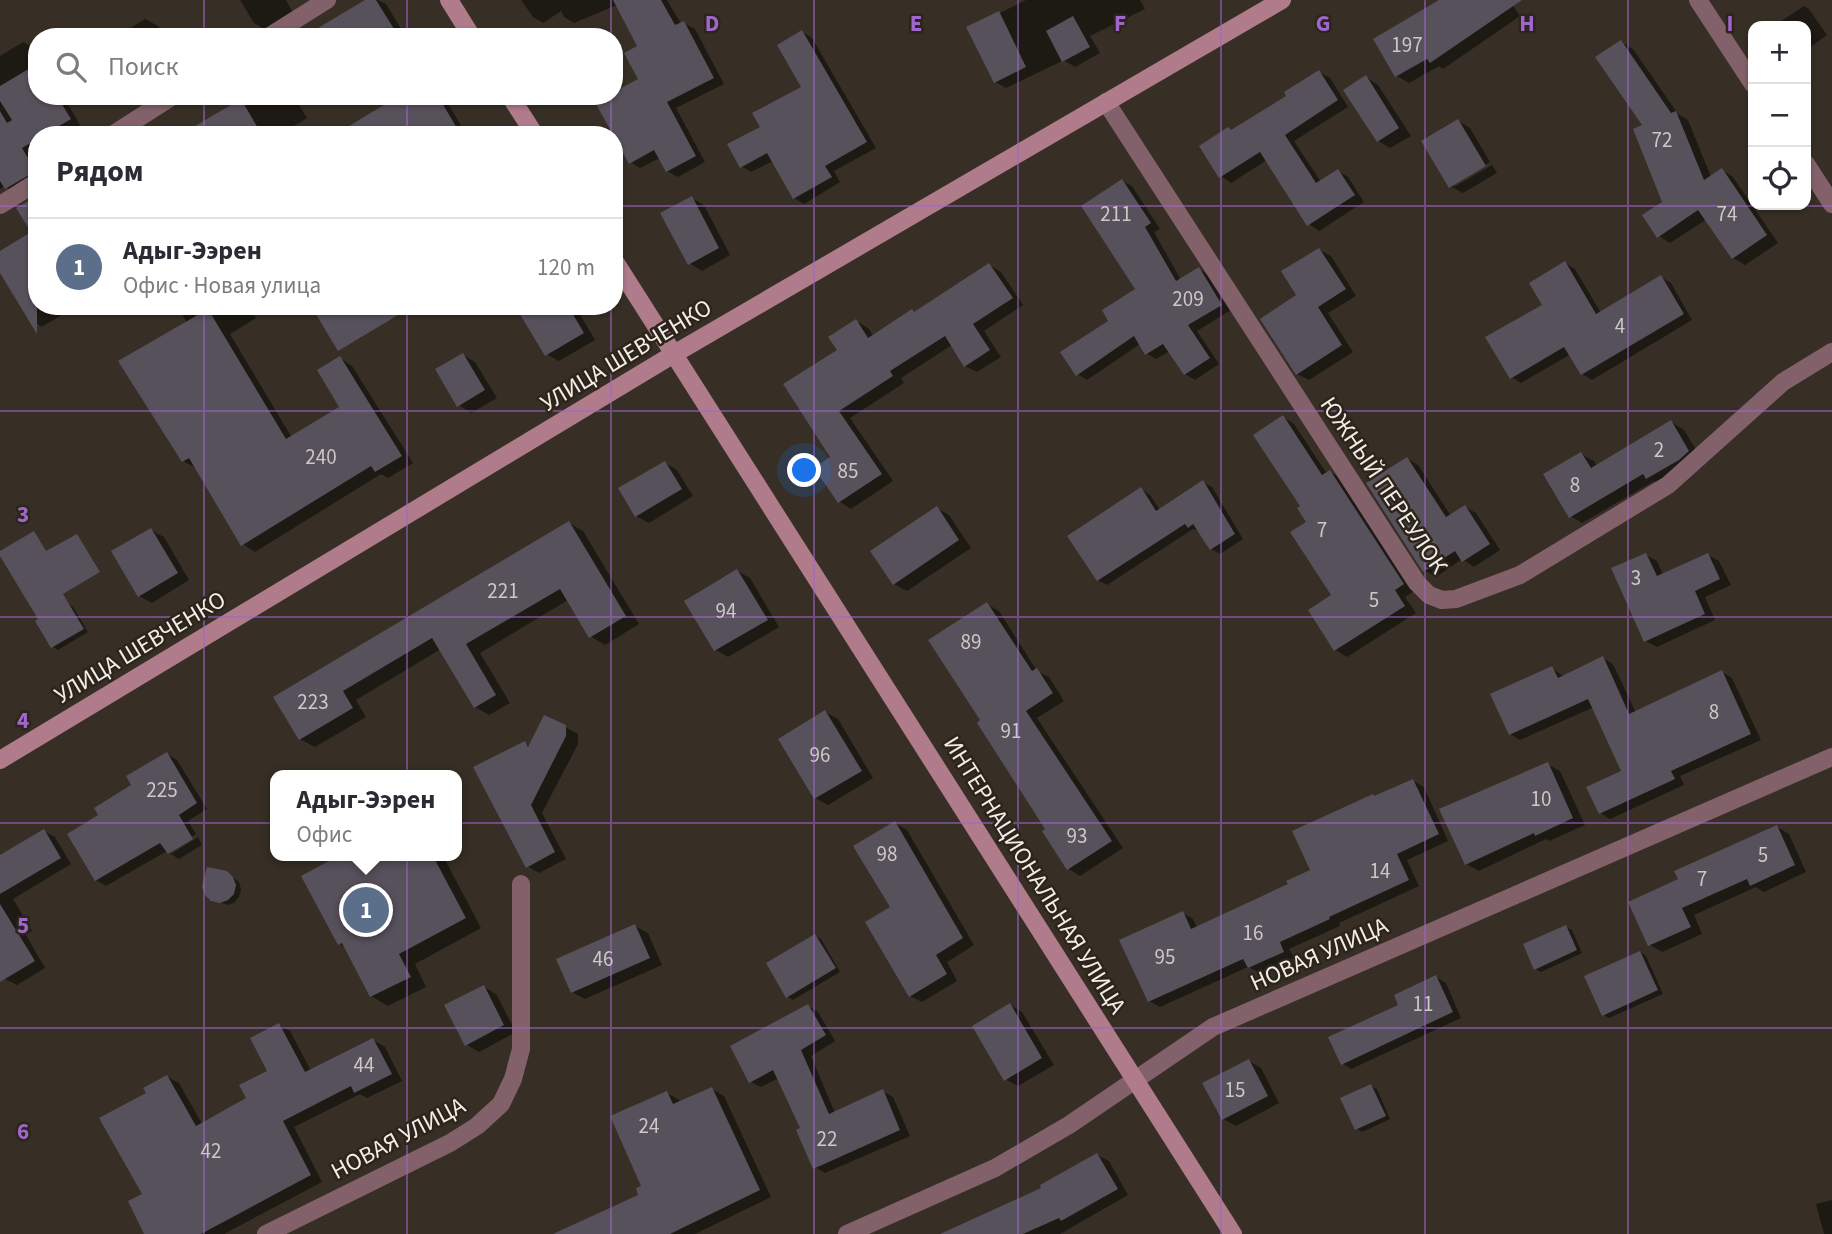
<!DOCTYPE html>
<html lang="ru">
<head>
<meta charset="utf-8">
<style>
  body { margin:0; font-family:"Source Sans 3",sans-serif; background:#f2f2f3; color:#2b2b33 }
  .controls { position:absolute; right:21px; top:21px; display:grid; overflow:hidden; border-radius:14px; box-shadow:0 2px 5px #0004 }
  .controls button { width:63px; height:63px; display:grid; place-items:center; padding:0; border:0; border-bottom:2px solid #e1e1e2; background:#fff; color:#2b2b33; font:35px sans-serif }
  .you { position:absolute; left:805px; top:471px; width:24px; height:24px; margin:-18px; border:5px solid #fff; border-radius:50%; background:#1a73e8; box-shadow:0 0 0 10px #1a73e833 }
  .badge { display:grid; place-items:center; width:46px; height:46px; border-radius:50%; background:#0b8043; color:#fff; font-size:23px; font-weight:700 }
  .pin { position:absolute; translate:-50% -50%; border:4px solid #fff; box-shadow:0 2px 7px #0006 }
  .popup { position:absolute; left:270px; top:770px; width:192px; height:91px; box-sizing:border-box; display:grid; place-content:center; border-radius:14px; background:#fff; filter:drop-shadow(0 2px 5px #0005); font-size:23px; white-space:nowrap; color:#7c7c81 }
  .popup b { font-size:26px; color:#2b2b33 }
  .popup::after { content:''; position:absolute; left:50%; top:100%; margin-left:-14px; border:14px solid transparent; border-top-color:#fff }
  .list { margin:0; padding:0; list-style:none }
  h2 { display:flex; justify-content:space-between; align-items:center; height:91px; margin:0; padding:0 28px; font-size:30px }
  h2 small { font-size:23px; font-weight:400; color:#7c7c81 }
  .list li { display:grid; grid-template-columns:46px 1fr auto; gap:21px; align-items:center; box-sizing:border-box; height:98px; padding:0 28px; border-top:2px solid #e1e1e2 }
  .list b { display:block; font-size:26px; white-space:nowrap }
  .list p { margin:0; font-size:23px; white-space:nowrap; color:#7c7c81 }
  .list em { font-size:23px; font-style:normal; color:#7c7c81 }
  .icon { flex:none; width:38px; height:38px; fill:none; stroke:currentColor; stroke-width:2; stroke-linecap:round; stroke-linejoin:round }
  .map { position:relative; flex:none; width:1832px; height:1234px; overflow:hidden }
  .search { position:absolute; background:#fff; box-shadow:0 2px 5px #0004; left:28px; top:28px; width:595px; height:77px; display:flex; align-items:center; gap:18px; box-sizing:border-box; padding:0 24px; border-radius:28px; color:#7c7c81; font-size:26px }
  .panel { position:absolute; background:#fff; box-shadow:0 2px 5px #0004; left:28px; top:126px; width:595px; height:189px; border-radius:28px }
  .map>svg:first-child { display:block }
  .shadow { fill:#0007 }
  .building { fill:#57515c }
  .lines { fill:none; stroke-linecap:round; stroke-linejoin:round }
  .street { stroke:#82616a; stroke-width:18 }
  .secondary { stroke:#b07b8a; stroke-width:18 }
  .grid { fill:none; stroke:#9f66cb; stroke-width:2; stroke-opacity:0.55 }
  .labels { text-anchor:middle; stroke-width:5; stroke-linejoin:round; paint-order:stroke }
  .number-label { font-size:21px; fill:#cdc7c5 }
  .street-label { font-size:24px; fill:#f4eee8; stroke:#2d251b }
  .grid-label { font-size:23px; text-anchor:middle; font-weight:bold; fill:#9f66cb; stroke:#2d251b; stroke-width:5; stroke-linejoin:round; paint-order:stroke }
</style>
</head>
<body>
<div class="map">
<svg width="1832" height="1234" viewBox="0 0 1832 1234">
  <rect width="100%" height="100%" fill="#372f25"/>
  <!-- shadow -->
  <path class="shadow" d="M240 0H286L293 13 266 30 254 23Z
    M369 0H378L386 4 406 37H306Z
    M521 0H667L681 24 684 23 695 29 724 84 676 108 705 162 678 177 667 171 660 158 640 168 630 162 614 96 641 80 639 47 617 5 574 23 564 17 561 11 543 23 533 17Z
    M1026 0H1140L1145 9 1090 36 1100 53 1075 67 1064 60 1006 88 995 82 969 28Z
    M1443 0H1509L1520 16 1443 69 1439 66 1409 83 1397 76Z
    M1804 6 1809 9 1827 35 1806 50V26H1774Z
    M145 19 158 26 164 37H116Z
    M802 32 812 38 876 148 834 171 840 182 804 204 794 198 773 161 751 172 741 166 762 128 803 88Z
    M23 42 34 48 37 52V96H63L80 125 64 135H37V151L32 154 37 162V182L17 194 5 186 0 189V56Z
    M1621 42 1633 49 1678 114 1688 120 1711 177 1722 170 1733 177 1778 243 1745 265 1733 258 1707 219 1670 243 1659 236 1664 202Z
    M1319 72 1330 78 1348 107 1294 141 1321 182 1338 171 1348 177 1364 202 1319 231 1309 224 1267 160 1231 183 1221 176 1289 96Z
    M1366 77 1378 85 1411 136 1390 148 1378 141Z
    M249 96H303L296 100 307 118 279 135H184Z
    M387 96H443L467 135H362L391 103Z
    M1458 121 1470 128 1490 162 1454 183V187L1492 165 1497 173 1463 193 1450 186Z
    M1122 181 1132 186 1160 229 1154 232 1181 280 1199 269 1209 275 1231 310 1197 331 1219 364 1195 380 1185 374 1170 351 1156 359 1146 353 1140 344 1087 380 1077 374 1111 322 1137 290Z
    M692 198 704 205 730 255 702 271 689 263Z
    M1319 250 1331 256 1356 296 1328 313 1353 352 1309 380 1297 374 1299 295Z
    M0 253 37 306H76L42 327 30 319 0 269Z
    M1565 263 1575 269 1601 313 1661 277 1671 283 1692 320 1592 380 1582 374 1571 354 1521 383 1511 377Z
    M989 265 1001 272 1023 305 984 331 1001 357 977 372 965 366 952 345 901 378 904 383 850 418 893 481 851 509 840 502 816 468 832 457 839 350 856 321 868 328 874 337 915 313Z
    M177 306H249L256 318 230 334 292 438 342 408 340 358 352 366 413 463 388 478 381 474 255 552 243 544 196 468 183 461 187 323Z
    M524 306H575L595 340 559 361 546 354Z
    M463 355 475 362 497 398 471 413 459 405Z
    M1283 417 1294 424 1327 474 1330 472 1342 479 1414 591 1405 597 1416 613 1347 657 1336 650 1310 611 1333 596 1302 507Z
    M1671 422 1684 430 1701 458 1660 485 1654 481 1582 523 1570 516 1581 454 1594 461 1597 467Z
    M1407 459 1418 465 1451 516 1465 507 1476 513 1500 550 1474 567 1462 559 1436 577 1424 570Z
    M665 463 677 470 693 496 649 523 636 516Z
    M1203 482 1212 487 1243 539 1220 554 1211 549 1199 531 1193 529 1107 585 1098 580 1141 489 1150 495 1160 510Z
    M937 508 949 515 971 548 907 591 894 584 872 552Z
    M569 523 583 531 639 624 605 645 590 636 568 600 480 653 510 703 489 715 475 707 441 649 356 700 366 717 315 747 300 739 276 697Z
    M151 530 164 537 189 580 152 603 139 596Z
    M1646 555 1657 561 1663 575 1708 555 1719 561 1731 585 1705 597 1715 620 1657 647 1646 641Z
    M737 571 750 578 779 627 728 657 716 650Z
    M67 603 73 607 88 632 58 650 52 646Z
    M987 604 999 611 1037 671 1049 677 1064 701 1037 718 1123 848 1080 876 1069 869 1048 830 983 721Z
    M1603 658 1613 664 1636 713 1722 672 1732 678 1761 740 1680 776 1684 785 1610 819 1600 813 1623 772 1594 707 1520 740 1510 734 1552 668 1564 677Z
    M825 712 838 719 873 778 828 805 815 798Z
    M565 727 578 734V744L542 813 566 859 539 873 527 866 524 743 530 746Z
    M167 754 177 760 207 809 188 821 196 834 171 850V854L198 837 202 845 179 859 169 853 167 851 106 886 96 880 134 785Z
    M1547 764 1560 771 1585 825 1549 841 1546 839 1479 871 1466 864Z
    M1413 781 1424 787 1448 841 1407 860 1419 886 1339 923 1340 926 1289 949 1294 958 1260 973 1248 967 1160 1007 1149 1001 1183 913 1193 919 1197 928 1290 885 1312 871 1376 798Z
    M895 823 907 830 974 945 947 962 957 981 922 1002 910 996 892 908Z
    M1777 827 1789 834 1806 872 1764 892 1756 887 1694 915 1702 934 1662 952 1650 945 1680 880Z
    M44 831 55 837 71 864 13 899 32 931 26 935 45 968 17 985 5 979 0 970V857Z
    M341 856H443L481 928 415 964 426 987 388 1006 371 996 347 948 340 944 303 877Z
    M226 872 239 882 241 889 239 897 234 903 227 905 213 899Z
    M635 926 648 933 662 965 585 999 572 992Z
    M1566 927 1572 930 1582 953 1541 972 1535 969Z
    M815 936 821 939 840 972 793 1000 788 997 768 964Z
    M1640 952 1646 956 1663 994 1609 1018 1604 1015Z
    M1436 977 1446 983 1461 1018 1351 1069 1342 1063Z
    M484 987 496 994 516 1032 479 1052 467 1045Z
    M1010 1005 1022 1012 1054 1065 1018 1086 1005 1079Z
    M808 1006 818 1012 835 1041 811 1056 835 1113 882 1091 893 1097 910 1136 825 1173 815 1167 802 1129 779 1078 761 1087 751 1082Z
    M279 1025 290 1031 311 1071 373 1040 385 1047 402 1081 367 1098 360 1094 294 1127 322 1182 224 1234H146L144 1195 148 1094 167 1077 179 1083 202 1124 248 1098 270 1072Z
    M1249 1061 1261 1068 1279 1103 1236 1126 1223 1119Z
    M1371 1086 1377 1089 1390 1119 1362 1132 1356 1128Z
    M712 1089 724 1096 771 1197 695 1234H557L641 1196 667 1093 679 1100 681 1103Z
    M1097 1155 1109 1161 1128 1195 1060 1234H946L1044 1189Z
    M1832 1200V1234H1824L1816 1204Z"/>
  <!-- building -->
  <path class="building" d="M365 0H376L399 37H303Z
    M613 0H661L675 25 684 21 714 78 667 102 696 156 666 172 654 150 629 164 595 102 605 96H614V92L638 79 624 53 637 46Z
    M1439 0H1522L1430 63 1427 59 1395 77 1373 39Z
    M999 11 1026 67 994 83 966 27Z
    M1073 16 1090 47 1062 62 1046 31Z
    M802 30 867 142 825 166 832 177 793 199 767 153 740 168 727 144 760 127 752 113 801 87 777 45Z
    M1621 40 1671 113 1676 111 1704 180 1722 168 1767 235 1732 259 1698 210 1657 238 1642 215 1662 202 1633 129 1642 125 1595 57Z
    M37 64V96H57L71 119 44 135H37V139L22 148 36 171 5 189 0 181V111L7 123 12 120 0 101V86Z
    M1319 70 1338 100 1285 135 1316 183 1338 169 1355 195 1307 226 1260 152 1219 178 1199 146 1228 127 1231 130 1286 96 1284 92Z
    M1366 75 1399 128 1377 142 1343 90Z
    M399 96H438L461 135H334Z
    M241 99 262 135H180Z
    M1458 119 1486 166 1449 188 1421 141Z
    M1122 179 1151 223 1145 227 1176 281 1199 267 1222 305 1188 325 1210 358 1184 375 1163 344 1145 355 1134 336 1076 376 1060 352 1108 321 1102 310 1135 289 1081 206Z
    M37 196V334L0 273V251L31 232 16 208Z
    M692 196 719 248 688 265 660 213Z
    M1319 248 1346 289 1318 307 1342 345 1296 375 1260 319 1296 295 1281 271Z
    M1565 261 1596 314 1661 275 1684 314 1581 375 1564 347 1510 379 1485 337 1542 305 1529 283Z
    M989 263 1013 298 973 324 990 350 964 367 945 336 890 371 893 376 839 411 882 474 838 503 814 468 830 457 783 384 837 350 828 337 856 319 868 338 912 309 914 312Z
    M311 306H413L338 351Z
    M515 306H568L584 333 545 356Z
    M208 309 286 439 339 407 317 370 340 356 402 456 375 472 371 466 241 546 189 458 182 462 118 361Z
    M463 353 485 390 457 407 435 369Z
    M1283 415 1322 475 1330 470 1404 584 1395 590 1405 606 1334 651 1308 610 1331 595 1290 532 1306 522 1297 508 1300 506 1253 435Z
    M1671 420 1689 451 1679 460 1646 479 1643 474 1569 518 1543 474 1581 452 1591 468Z
    M1407 457 1446 517 1465 505 1490 544 1462 562 1455 551 1423 572 1366 483Z
    M665 461 682 489 635 517 618 488Z
    M1203 480 1235 534 1210 550 1193 524 1188 528 1185 524 1097 581 1067 536 1141 487 1156 511Z
    M937 506 959 540 893 585 870 551Z
    M569 521 626 616 589 638 560 589 466 644 496 695 474 708 432 638 343 691 353 708 299 740 273 697Z
    M151 528 178 573 138 597 111 551Z
    M34 531 46 551 77 534 100 572 63 594 84 629 51 648 35 621 38 619 0 556V551Z
    M1646 553 1657 576 1708 553 1720 579 1695 591 1705 614 1644 642 1611 568Z
    M737 569 768 620 714 651 684 601Z
    M987 602 1032 671 1037 668 1053 693 1026 711 1112 841 1067 870 1042 831 1045 829 977 723 980 720 928 640Z
    M1603 656 1629 714 1722 670 1751 734 1671 771 1675 779 1599 814 1586 787 1621 771 1588 699 1509 735 1490 694 1552 666 1558 678Z
    M825 710 862 771 814 799 778 739Z
    M544 715 566 725V736L531 805 555 852 526 868 473 767 525 741 528 747Z
    M167 752 197 803 179 815 193 839 168 854 160 843 95 881 67 834 98 815 94 808 131 785 126 776Z
    M1548 762 1573 818 1535 836 1534 833 1465 865 1439 809Z
    M1413 779 1439 834 1397 854 1409 880 1329 917 1330 919 1280 942 1284 952 1248 968 1243 959 1148 1002 1119 940 1183 911 1191 929 1288 884 1286 881 1310 870 1292 831 1373 794 1374 796Z
    M895 821 963 938 936 955 947 974 909 997 865 922 890 907 853 846Z
    M1777 825 1795 865 1750 886 1747 879 1682 908 1691 927 1648 946 1628 902 1678 879 1674 871Z
    M44 829 61 858 0 894V855Z
    M338 856H433L466 918 399 954 411 977 370 997 342 943 338 945 301 876Z
    M207 867 227 871 233 877 236 885 234 894 228 900 220 903 211 901 205 895 202 886Z
    M0 904 35 961 0 982Z
    M635 924 650 958 571 993 556 959Z
    M1566 925 1577 950 1534 970 1523 944Z
    M815 934 836 968 786 998 766 963Z
    M1640 951 1658 990 1602 1016 1584 976Z
    M1436 975 1453 1012 1341 1065 1328 1037 1398 1005 1394 995Z
    M484 985 504 1025 465 1046 444 1005Z
    M1010 1003 1042 1058 1004 1081 972 1026Z
    M808 1004 826 1035 801 1050 829 1114 883 1089 900 1130 813 1169 796 1130 800 1128 773 1070 749 1083 730 1046Z
    M279 1023 305 1072 373 1038 392 1074 354 1093 351 1086 283 1121 311 1175 201 1234H144L128 1201 142 1194 99 1118 146 1093 143 1088 167 1075 196 1126 246 1098 239 1085 267 1071 250 1038Z
    M1249 1059 1268 1096 1222 1120 1202 1083Z
    M1371 1084 1386 1116 1355 1130 1340 1098Z
    M712 1087 760 1190 670 1234H553L638 1195 636 1188 641 1186 610 1116 667 1091 673 1104Z
    M1097 1153 1118 1189 1061 1221 1059 1218 1023 1234H940L1041 1188 1040 1185Z"/>
  <g class="lines">
    <!-- street -->
    <path class="street" d="M1698 0 1753 84
      M268 37 327 0
      M1106 102 1417 583 1429 595 1442 600 1456 599 1520 575 1668 485 1783 382 1832 352
      M112 135 173 96
      M1806 164 1832 204
      M0 205 37 182
      M266 1234 450 1143 477 1126 501 1104 513 1079 521 1049V884
      M847 1234 995 1168 1069 1125 1213 1027 1832 757"/>
    <!-- secondary -->
    <path class="secondary" d="M449 0 472 37
      M510 96 535 135
      M614 260 1233 1234
      M0 760 674 354 1282 0"/>
  </g>
  <!-- grid -->
  <path class="grid" d="M204 0V37M407 0V37M611 0V37M814 0V1234M1018 0V1234M1221 0V1234M1425 0V1234M1628 0V1234M204 96V135M407 96V135M611 96V135M0 206H37M614 206H1832M204 306V1234M407 306V1234M611 306V1234M0 411H1832M0 617H1832M0 823H1832M0 1028H1832"/>
  <g class="labels">
    <!-- number labels -->
    <g class="number-label">
      <text x="1407" y="52">197</text>
      <text x="1662" y="147">72</text>
      <text x="1116" y="221">211</text>
      <text x="1727" y="221">74</text>
      <text x="1188" y="306">209</text>
      <text x="1620" y="333">4</text>
      <text x="1659" y="457">2</text>
      <text x="321" y="464">240</text>
      <text x="848" y="478">85</text>
      <text x="1575" y="492">8</text>
      <text x="1322" y="537">7</text>
      <text x="1636" y="585">3</text>
      <text x="503" y="598">221</text>
      <text x="1374" y="607">5</text>
      <text x="726" y="618">94</text>
      <text x="971" y="649">89</text>
      <text x="313" y="709">223</text>
      <text x="1714" y="719">8</text>
      <text x="1011" y="738">91</text>
      <text x="820" y="762">96</text>
      <text x="162" y="797">225</text>
      <text x="1541" y="806">10</text>
      <text x="1077" y="843">93</text>
      <text x="887" y="861">98</text>
      <text x="1763" y="862">5</text>
      <text x="1380" y="878">14</text>
      <text x="1702" y="886">7</text>
      <text x="1253" y="940">16</text>
      <text x="1165" y="964">95</text>
      <text x="603" y="966">46</text>
      <text x="1423" y="1011">11</text>
      <text x="364" y="1072">44</text>
      <text x="1235" y="1097">15</text>
      <text x="649" y="1133">24</text>
      <text x="827" y="1146">22</text>
      <text x="211" y="1158">42</text>
    </g>
    <!-- street labels -->
    <g class="street-label">
      <text transform="translate(626 355) rotate(-31)" y="8">УЛИЦА ШЕВЧЕНКО</text>
      <text transform="translate(1384 485) rotate(56)" y="8">ЮЖНЫЙ ПЕРЕУЛОК</text>
      <text transform="translate(140 647) rotate(-31)" y="8">УЛИЦА ШЕВЧЕНКО</text>
      <text transform="translate(1035 875) rotate(58)" y="8">ИНТЕРНАЦИОНАЛЬНАЯ УЛИЦА</text>
      <text transform="translate(1319 954) rotate(-24)" y="8">НОВАЯ УЛИЦА</text>
      <text transform="translate(398 1138) rotate(-28)" y="8">НОВАЯ УЛИЦА</text>
    </g>
  </g>
  <g class="grid-label">
    <text x="712" y="31">D</text>
    <text x="916" y="31">E</text>
    <text x="1120" y="31">F</text>
    <text x="1323" y="31">G</text>
    <text x="1527" y="31">H</text>
    <text x="1730" y="31">I</text>
    <text x="23" y="522">3</text>
    <text x="23" y="728">4</text>
    <text x="23" y="933">5</text>
    <text x="23" y="1139">6</text>
  </g>
</svg>
<div class="controls">
<button>+</button>
<button>−</button>
<button><svg class="icon" aria-label="locate" viewBox="0 0 24 24"><circle cx="12" cy="12" r="6"/><path d="M12 2v4M12 18v4M2 12h4M18 12h4"/></svg></button>
</div>
<div class="you"></div>
<div class="pin badge" style="left:366px;top:910px;background:#5c6f8a">1</div>
<div class="popup"><b>Адыг-Ээрен</b>Офис</div>
<div class="search"><svg class="icon" aria-label="search" viewBox="0 0 24 24"><circle cx="10" cy="10" r="6"/><path d="M15 15l6 6"/></svg>Поиск</div>
<section class="panel">
<h2>Рядом<small></small></h2>
<ul class="list">
<li><span class="badge" style="background:#5c6f8a">1</span><div><b>Адыг-Ээрен</b><p>Офис · Новая улица</p></div><em>120 m</em></li>
</ul>
</section>
</div>
</body>
</html>
